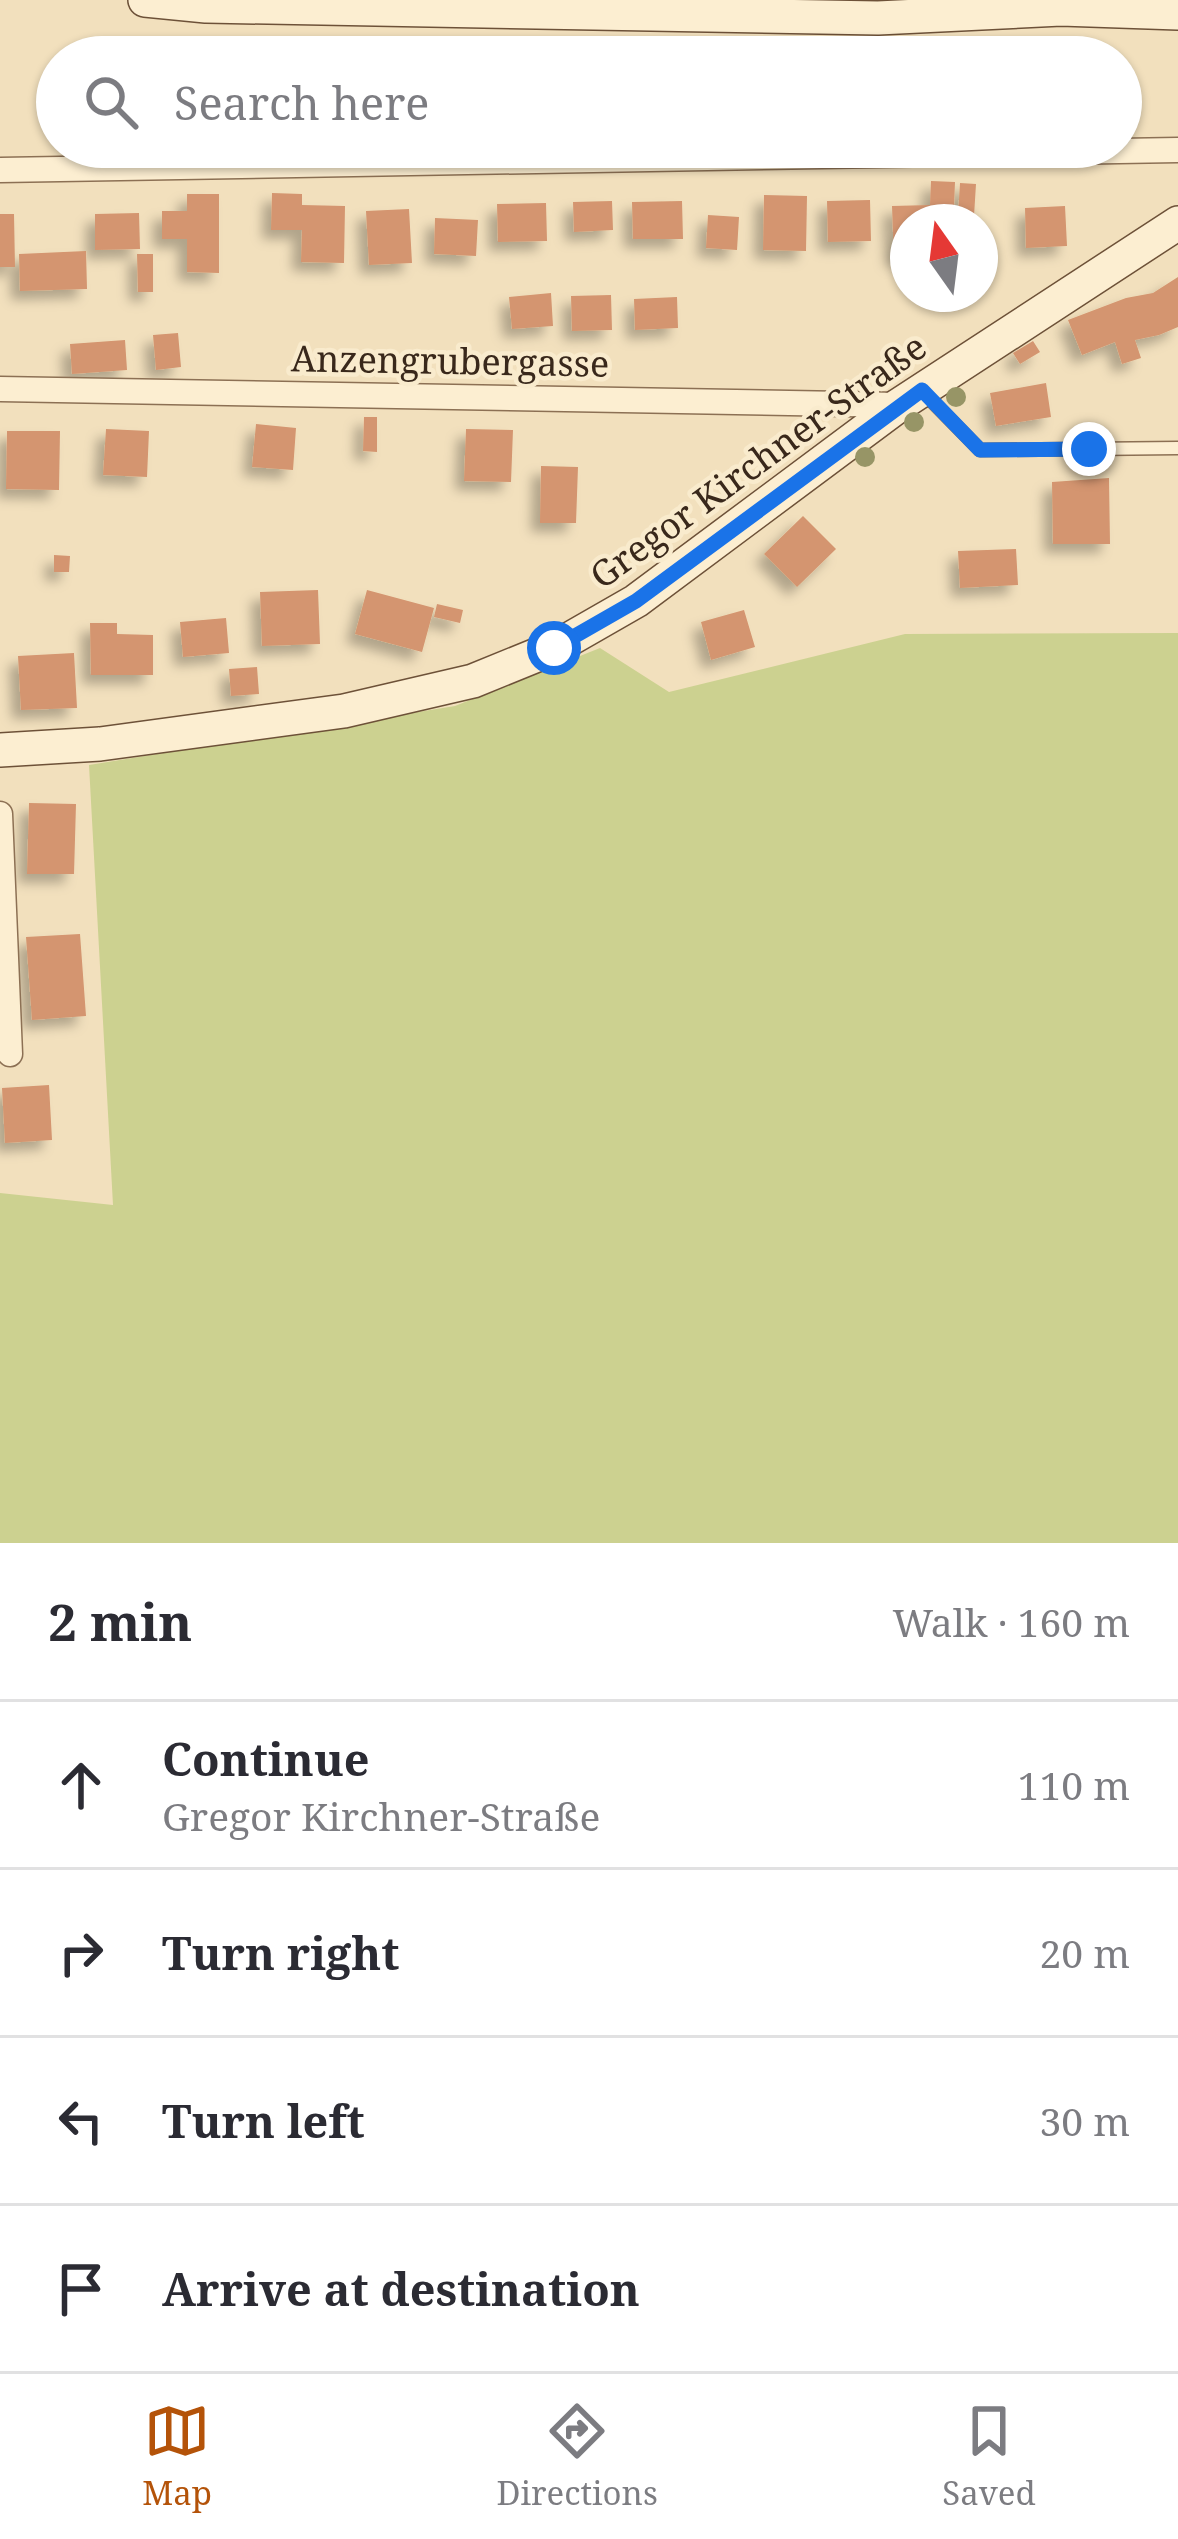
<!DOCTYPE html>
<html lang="en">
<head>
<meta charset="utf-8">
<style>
  body { margin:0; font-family:"Noto Serif",serif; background:#f2f2f3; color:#2b2b33 }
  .compass { position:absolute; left:890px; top:204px; width:108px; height:108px; border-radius:50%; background:#fff; box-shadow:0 3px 9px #0004; rotate:346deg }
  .stop { position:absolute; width:36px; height:36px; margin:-27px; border:9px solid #1a73e8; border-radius:50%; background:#fff }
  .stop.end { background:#1a73e8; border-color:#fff; box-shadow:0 3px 12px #0008 }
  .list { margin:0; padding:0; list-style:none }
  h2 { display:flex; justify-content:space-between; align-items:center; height:156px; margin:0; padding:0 48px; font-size:51px }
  h2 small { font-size:39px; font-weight:400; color:#7c7c81 }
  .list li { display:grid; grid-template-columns:78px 1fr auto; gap:36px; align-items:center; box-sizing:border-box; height:168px; padding:0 48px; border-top:3px solid #e1e1e2 }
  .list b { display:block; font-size:45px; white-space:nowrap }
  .list p { margin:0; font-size:39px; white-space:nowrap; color:#7c7c81 }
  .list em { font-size:39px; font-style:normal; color:#7c7c81 }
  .icon { flex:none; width:66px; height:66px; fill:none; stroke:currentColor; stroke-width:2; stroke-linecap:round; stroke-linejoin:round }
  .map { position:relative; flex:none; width:1178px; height:1543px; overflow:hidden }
  .search { position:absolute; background:#fff; box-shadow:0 3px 9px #0004; left:36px; right:36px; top:36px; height:132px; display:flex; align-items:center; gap:30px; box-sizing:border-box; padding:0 42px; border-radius:66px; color:#7c7c81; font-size:45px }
  .sheet { height:828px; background:#fff }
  nav { display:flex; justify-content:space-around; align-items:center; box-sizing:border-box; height:168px; border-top:3px solid #e1e1e2; background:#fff; font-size:33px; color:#7c7c81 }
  nav a { display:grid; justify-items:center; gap:6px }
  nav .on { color:#b45309 }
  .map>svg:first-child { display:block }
  .green { fill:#ccd190 }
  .building { fill:#d4956f; filter:url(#shadow) }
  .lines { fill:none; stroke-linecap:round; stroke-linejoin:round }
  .lane-casing { stroke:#8c7054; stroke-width:15 }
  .street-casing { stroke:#8c7054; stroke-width:27 }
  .secondary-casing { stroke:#6d5138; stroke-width:36 }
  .lane { stroke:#fceed1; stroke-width:12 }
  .street { stroke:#fceed1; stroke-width:24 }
  .secondary { stroke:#fceed1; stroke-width:33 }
  .tree { fill:#979566 }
  .route { stroke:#1a73e8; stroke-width:15 }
  .labels { text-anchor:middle; stroke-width:9; stroke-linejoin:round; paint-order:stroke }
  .street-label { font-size:36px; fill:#39281b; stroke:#f9ebcd }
</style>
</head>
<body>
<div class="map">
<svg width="1178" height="1543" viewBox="0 0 1178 1543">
  <defs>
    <filter id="shadow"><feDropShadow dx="-9" dy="9" stdDeviation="6" flood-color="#0004"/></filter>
  </defs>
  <rect width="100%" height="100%" fill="#f2e0bd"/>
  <!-- green -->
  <path class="green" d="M109 36 310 37V57H108Z
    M1178 633V1543H0V1193L113 1205 89 765 455 706 600 648 669 692 905 634Z"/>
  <!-- building -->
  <path class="building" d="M789 42V57H746V43Z
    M931 181 955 182 954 206 938 205V222H908V258H894L892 206 930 205Z
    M960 183 976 184 974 216H958Z
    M272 193 302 194V205L345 206 344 263 301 262 302 230H271Z
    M187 194H219V273L187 272V239H162V211H187Z
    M764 195 807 196 806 251 763 250Z
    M870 200 871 241 828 242 827 201Z
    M612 201 613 230 574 232 573 202Z
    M682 201 683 239H633L632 202Z
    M546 203 547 241 498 242 497 204Z
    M1065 206 1067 246 1026 248 1025 208Z
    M409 209 412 263 369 265 366 211Z
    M139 213 140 249 95 250V214Z
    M0 214H14L15 267H0Z
    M708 215 739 217 737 250 706 248Z
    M435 218 478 220 476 256 434 254Z
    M86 251 87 289 20 291 19 254Z
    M137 254H153V292H138Z
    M1178 277V327L1159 335 1135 340 1141 358 1122 364 1115 342 1082 355 1068 320 1126 298 1153 293Z
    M551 293 553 326 512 329 509 297Z
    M611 295 612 330 572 331 571 296Z
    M677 297 678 328 635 330 634 299Z
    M178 333 181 367 156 370 153 335Z
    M125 340 127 370 72 374 70 344Z
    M1033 341 1040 352 1020 364 1013 353Z
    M1046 383 1051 417 996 426 990 393Z
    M364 417H377V452L363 451Z
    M256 424 296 428 293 470 252 467Z
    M106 429 149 431 147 477 103 475Z
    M466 429 513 430 511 482 464 481Z
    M7 431H60L59 490 6 489Z
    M541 466 578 467 576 523H540Z
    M1109 478 1110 544H1053L1052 482Z
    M803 516 836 549 797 587 764 554Z
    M1016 549 1018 585 960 588 958 551Z
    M54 555 70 556 69 572H54Z
    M318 590 320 644 262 646 260 592Z
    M367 590 434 608 422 652 355 634Z
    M437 604 463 610 460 623 434 617Z
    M744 610 755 647 711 660 701 622Z
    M226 618 229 653 183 657 180 622Z
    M90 623H117V634L153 635V675H91Z
    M74 653 77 708 21 710 18 656Z
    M257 667 259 694 231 696 229 669Z
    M29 803 76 804 74 874H27Z
    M80 934 86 1016 32 1020 26 937Z
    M49 1085 52 1140 5 1143 2 1088Z"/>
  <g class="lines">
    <!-- lane casing -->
    <g class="lane-casing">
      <path id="lane" d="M922 391 980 450 1178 448"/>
    </g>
    <!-- street casing -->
    <g class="street-casing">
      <path id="street" d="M0 170 1178 150
        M0 389 899 405
        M0 814 10 1054"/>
    </g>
    <!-- secondary casing -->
    <g class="secondary-casing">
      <path id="secondary" d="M145 0 206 6 878 18 1061 9 1178 13
        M0 750 100 744 344 711 473 681 554 648 636 601 899 405 1178 223"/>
    </g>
    <!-- lane -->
    <use href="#lane" class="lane"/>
    <!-- street -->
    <use href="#street" class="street"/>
    <!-- secondary -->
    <use href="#secondary" class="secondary"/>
  </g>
  <!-- trees -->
  <g class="tree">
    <circle cx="882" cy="376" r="10"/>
    <circle cx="956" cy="397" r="10"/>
    <circle cx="914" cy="422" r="10"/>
    <circle cx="865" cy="457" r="10"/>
  </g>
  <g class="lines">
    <!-- route -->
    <path class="route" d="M554 648 636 601 922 390 980 450 1089 449"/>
  </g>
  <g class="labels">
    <!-- street labels -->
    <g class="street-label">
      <text transform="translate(450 361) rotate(1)" y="13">Anzengrubergasse</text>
      <text transform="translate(758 461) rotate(-36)" y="13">Gregor Kirchner-Straße</text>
    </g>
  </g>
</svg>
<svg class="compass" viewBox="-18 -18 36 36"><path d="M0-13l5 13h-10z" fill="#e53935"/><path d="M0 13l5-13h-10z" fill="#7c7c81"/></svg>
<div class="stop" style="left:554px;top:648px"></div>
<div class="stop end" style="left:1089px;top:449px"></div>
<div class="search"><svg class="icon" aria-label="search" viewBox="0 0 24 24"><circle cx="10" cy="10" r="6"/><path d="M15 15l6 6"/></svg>Search here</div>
</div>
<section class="sheet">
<h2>2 min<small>Walk · 160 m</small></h2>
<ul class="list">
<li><svg class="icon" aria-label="ahead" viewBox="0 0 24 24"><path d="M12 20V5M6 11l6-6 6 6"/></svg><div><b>Continue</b><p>Gregor Kirchner-Straße</p></div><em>110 m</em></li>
<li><svg class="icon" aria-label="right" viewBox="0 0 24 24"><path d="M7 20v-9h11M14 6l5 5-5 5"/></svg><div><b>Turn right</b></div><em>20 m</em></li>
<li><svg class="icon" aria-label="left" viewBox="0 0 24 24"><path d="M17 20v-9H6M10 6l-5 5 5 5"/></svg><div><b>Turn left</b></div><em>30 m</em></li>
<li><svg class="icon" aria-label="arrive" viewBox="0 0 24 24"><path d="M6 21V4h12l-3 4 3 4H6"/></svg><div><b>Arrive at destination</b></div></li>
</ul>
</section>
<nav>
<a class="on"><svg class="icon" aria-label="map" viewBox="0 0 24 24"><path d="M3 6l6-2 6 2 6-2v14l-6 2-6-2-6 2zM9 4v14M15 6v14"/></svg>Map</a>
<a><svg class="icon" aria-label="directions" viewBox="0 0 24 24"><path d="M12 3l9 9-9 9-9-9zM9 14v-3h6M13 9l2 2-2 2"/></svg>Directions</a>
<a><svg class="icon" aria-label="saved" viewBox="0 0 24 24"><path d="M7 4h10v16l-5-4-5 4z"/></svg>Saved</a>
</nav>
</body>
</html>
